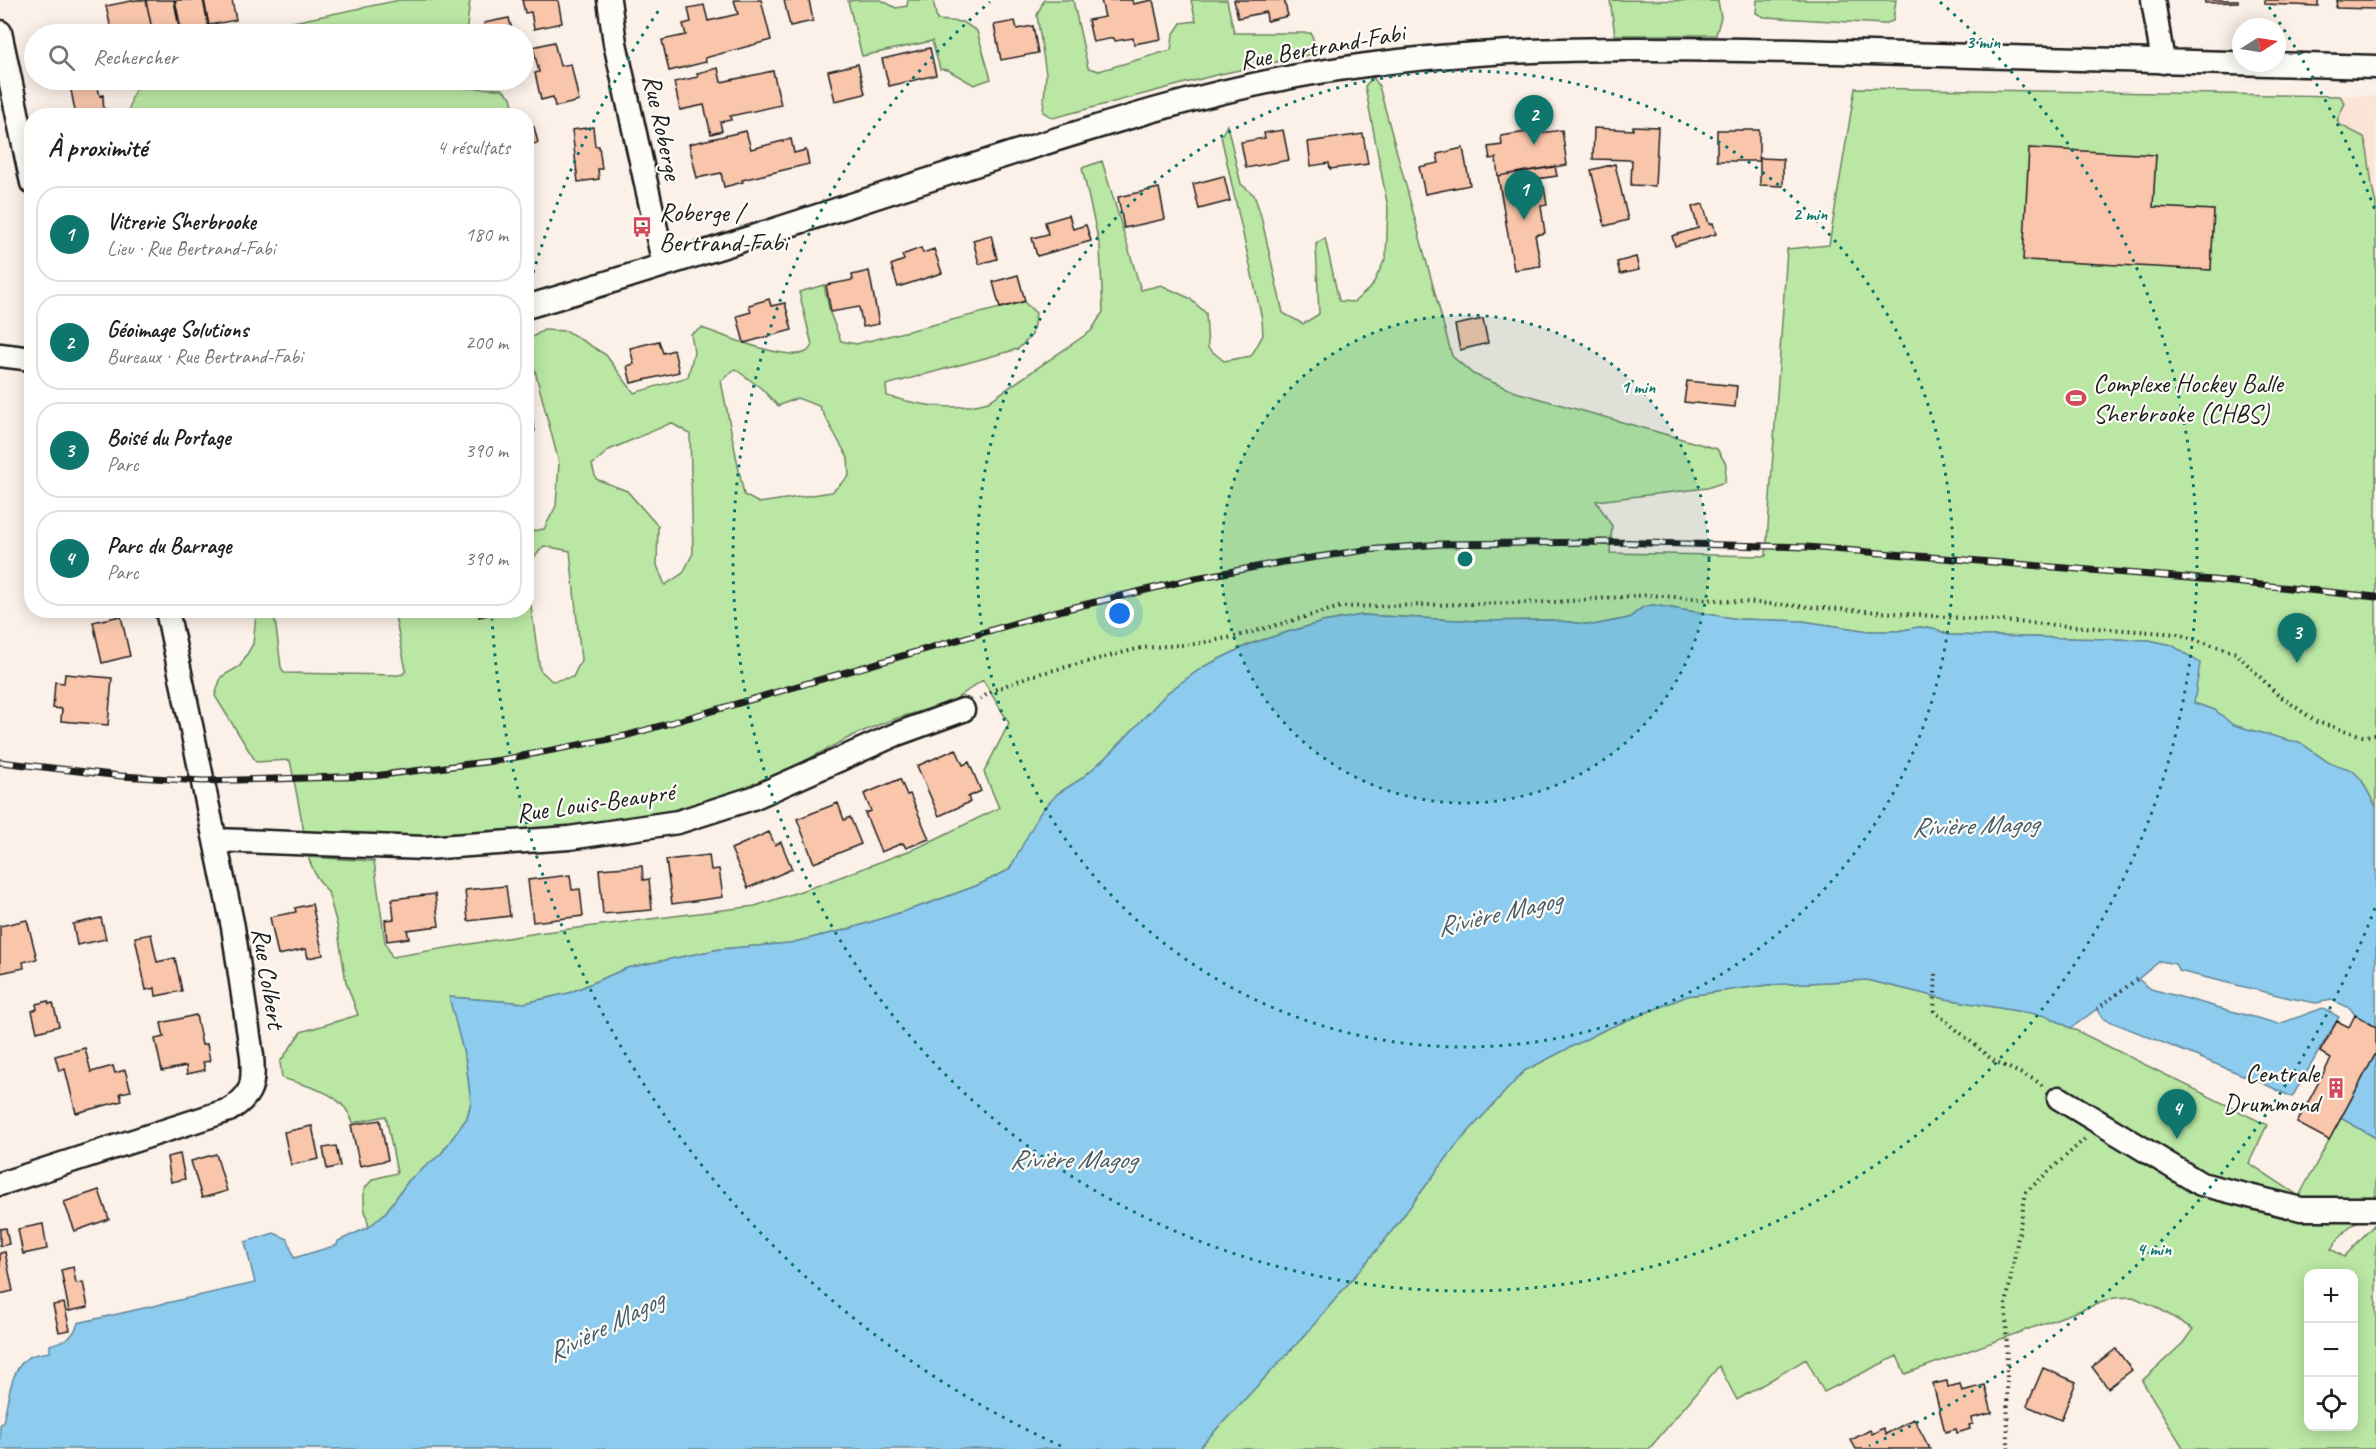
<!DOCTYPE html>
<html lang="fr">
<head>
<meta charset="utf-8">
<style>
  body { margin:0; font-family:Caveat,sans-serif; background:#f2f2f2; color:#202124 }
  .controls { position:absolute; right:18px; bottom:18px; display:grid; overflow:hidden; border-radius:12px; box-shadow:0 3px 15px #0003 }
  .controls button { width:54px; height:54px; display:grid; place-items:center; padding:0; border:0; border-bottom:2px solid #e0e0e0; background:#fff; color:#202124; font:30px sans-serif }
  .compass { position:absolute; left:2232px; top:18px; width:54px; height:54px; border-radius:50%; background:#fff; box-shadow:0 3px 15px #0003; rotate:78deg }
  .you { position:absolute; left:1120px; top:614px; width:21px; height:21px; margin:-15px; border:4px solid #fff; border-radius:50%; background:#1a73e8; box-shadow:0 0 0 9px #1a73e833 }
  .badge { display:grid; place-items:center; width:39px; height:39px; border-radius:50%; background:#0f766e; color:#fff; font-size:20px; font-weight:700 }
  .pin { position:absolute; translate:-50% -50px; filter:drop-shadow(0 2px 3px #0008) }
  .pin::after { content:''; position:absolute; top:32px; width:21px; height:18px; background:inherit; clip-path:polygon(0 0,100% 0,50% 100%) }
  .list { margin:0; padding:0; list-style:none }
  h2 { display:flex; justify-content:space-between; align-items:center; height:78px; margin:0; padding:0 24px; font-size:26px }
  h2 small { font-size:20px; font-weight:400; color:#757577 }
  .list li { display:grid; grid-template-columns:39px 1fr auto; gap:18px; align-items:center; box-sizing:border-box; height:96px; margin:0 12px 12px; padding:0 12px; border:2px solid #e0e0e0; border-radius:24px }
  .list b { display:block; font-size:22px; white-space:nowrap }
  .list p { margin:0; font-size:20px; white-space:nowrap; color:#757577 }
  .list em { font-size:20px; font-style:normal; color:#757577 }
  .icon { flex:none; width:33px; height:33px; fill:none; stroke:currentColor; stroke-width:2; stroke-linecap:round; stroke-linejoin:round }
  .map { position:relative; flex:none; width:2376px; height:1449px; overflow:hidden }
  .search { position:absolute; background:#fff; box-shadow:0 3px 15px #0003; left:24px; top:24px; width:510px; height:66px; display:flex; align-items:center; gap:15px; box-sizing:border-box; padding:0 21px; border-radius:33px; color:#757577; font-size:22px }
  .panel { position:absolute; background:#fff; box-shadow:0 3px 15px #0003; left:24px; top:108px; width:510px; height:510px; border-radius:24px }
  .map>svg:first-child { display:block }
  .built { fill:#fbe4d6 }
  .green { fill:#bae7a4; stroke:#6b8260; stroke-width:1.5; fill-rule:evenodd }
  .water { fill:#8dccee; stroke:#60869a; stroke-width:1.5 }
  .building { fill:#f9c5ab; stroke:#1c1c1c; stroke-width:1.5 }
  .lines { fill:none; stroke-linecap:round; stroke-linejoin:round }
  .minor-casing { stroke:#1c1c1c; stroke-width:27 }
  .path { stroke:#1c1c1c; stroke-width:4; stroke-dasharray:1.5 4.5; stroke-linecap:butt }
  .minor { stroke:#fdfcf7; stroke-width:22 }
  .rail-casing { stroke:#1c1c1c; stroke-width:7 }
  .rail { stroke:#fdfcf7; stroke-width:4.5; stroke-dasharray:14; stroke-linecap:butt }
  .ring { fill:none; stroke:#0f766e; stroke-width:3; stroke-dasharray:3 6 }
  .labels { text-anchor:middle; stroke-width:4.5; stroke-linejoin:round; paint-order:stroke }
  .street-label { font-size:26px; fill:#1c1c1c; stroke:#fdfcf7 }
  .poi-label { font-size:26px; fill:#1c1c1c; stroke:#fdfcf7; text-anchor:start }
  .water-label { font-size:27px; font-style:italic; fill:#445a66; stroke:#fdfcf7 }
  .centre { fill:#0f766e; stroke:#fdfcf7; stroke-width:3 }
  .ring-label { font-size:18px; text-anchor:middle; font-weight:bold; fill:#0f766e; stroke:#fdfcf7; stroke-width:4.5; stroke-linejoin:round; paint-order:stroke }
</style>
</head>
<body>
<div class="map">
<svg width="2376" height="1449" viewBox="0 0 2376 1449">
  <rect width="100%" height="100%" fill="#fcf1e8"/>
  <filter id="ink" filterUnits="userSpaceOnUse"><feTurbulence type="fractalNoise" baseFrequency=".0167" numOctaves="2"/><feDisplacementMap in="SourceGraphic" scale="12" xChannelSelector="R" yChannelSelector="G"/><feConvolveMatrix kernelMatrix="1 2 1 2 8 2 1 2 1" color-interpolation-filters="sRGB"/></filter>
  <g filter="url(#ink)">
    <!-- built -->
    <path class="built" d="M2320 95 2376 96V304Z"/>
    <!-- green -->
    <path class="green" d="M400 0H470L466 34H235Z
      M859 0H881L896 8 907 6 908 0H933L937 20 963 22 977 31 991 79 974 85 948 70 940 69 932 41 862 56 848 1Z
      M1044 0H1073L1088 68 1099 71 1171 50 1173 35 1181 23 1196 21 1191 0H1227L1234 33H1311L1318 53 1216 75 1053 118 1043 112 1046 74 1037 15Z
      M1610 0 1718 1 1721 17 1716 35H1615Z
      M1757 0H1896L1893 21 1884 24 1764 17 1756 13Z
      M1373 77 1379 86 1452 356 1473 374 1516 392 1717 449 1726 464 1725 482 1707 488 1596 501 1612 526 1610 553 1766 556 1787 249 1829 245 1855 88 2340 96 2345 103 2337 121 2342 126 2364 137C2371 159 2369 182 2376 203V807L2361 779 2328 762 2302 744 2232 725 2215 710 2193 703 2172 645 2149 640 1949 635 1935 629 1919 627 1898 631H1869L1802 621 1738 619 1653 605 1643 607 1629 618 1593 625 1552 620 1476 621 1362 615 1323 622 1291 631 1250 644 1203 667 1167 693 1112 752 1081 779 1057 794 1009 870 976 886 927 904 849 929 790 943 720 949 627 968 569 993 525 1003 450 997 466 1062 471 1102 467 1118 441 1154 409 1180 386 1212 369 1228 364 1206V1189L373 1179 397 1173 386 1116 353 1123C343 1092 310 1087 282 1078L280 1062 301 1032 358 1015 346 982 337 925 328 892 316 876 308 857 374 861 385 942 392 957 537 933 755 906 822 884 919 847 999 808 984 772 1009 723 983 680 951 702 891 720 854 735 753 788 699 808 639 822 432 837 304 832 290 760 256 762 215 696 221 677 240 666 253 644 256 616 253 611H274L281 667 284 673 398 675 403 674 406 670 394 611 526 610 527 532 544 529 556 506 559 463 527 340 544 330 567 331 606 355 634 393 688 377 694 352 691 334 702 328C722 335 788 362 806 352 808 351 811 347 812 345L799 292 824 285 830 313 841 341 856 344 1024 302 1036 313 1032 335 1018 349 886 385 887 396C919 405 955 412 988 402L1091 331 1103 312 1100 247 1082 168 1102 161 1141 290 1161 285 1189 298 1206 313 1208 348 1224 361 1251 356 1263 335 1262 319 1221 136 1227 125 1241 184 1254 195 1260 212 1283 313 1303 324 1319 314 1316 244 1325 238 1339 301 1354 302 1372 286 1386 257 1388 208 1365 86ZM735 369 761 388 778 406 797 398 819 406 848 458 849 476 832 492 759 503 744 495 721 381ZM671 423 690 434 693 553 683 573 665 585 657 565 658 526 627 491 596 479 592 465 609 450ZM544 546 570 551 581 660 573 677 552 681 540 670 529 592V563Z
      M152 80H460L464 88 502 89 511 97 514 110 489 116 128 115C132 96 131 86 152 80Z
      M1867 980 1946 999 2047 1016 2267 1125 2249 1163 2299 1196 2341 1118 2376 1138V1215C2354 1218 2343 1232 2331 1249L2344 1257 2374 1225 2376 1226V1449H2184L2142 1381 2183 1343 2193 1329 2156 1307 2133 1297 2114 1298 1905 1374 1897 1356 1824 1392 1806 1359 1737 1400 1719 1366 1649 1449H1198L1305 1335 1385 1240 1458 1143 1524 1071 1604 1030 1687 996 1767 985ZM2308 1274H2354V1426H2308Z"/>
    <!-- water -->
    <path class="water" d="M1653 605 1738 619 1802 621 1869 631H1898L1919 627 1935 629 1949 635 2149 640 2172 645 2200 663 2194 703 2215 710 2233 725 2302 744 2328 762 2352 770 2361 779 2376 807V1027L2355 1015 2350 1008 2332 1000 2316 1003 2290 998 2179 971 2175 964 2160 961 2138 979 2151 989 2279 1024 2323 1008 2339 1017 2292 1097 2260 1082 2104 1019 2097 1009 2071 1028 2047 1016 1946 999 1867 980 1767 985 1687 996 1604 1030 1524 1071 1458 1143 1385 1240 1305 1335 1198 1449H0V1425L3 1422C8 1403 10 1365 31 1356 36 1354 44 1353 50 1352V1345C65 1340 73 1339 78 1323L255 1283 245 1242 274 1233 288 1239 294 1258 337 1245 338 1241 369 1227 386 1212 409 1180 441 1154 467 1118 471 1102 466 1062 449 997 525 1003 569 993 627 968 720 949 790 943 849 929 927 904 976 886 1009 870 1040 813 1057 794 1081 779 1112 752 1167 693 1203 667 1250 644 1291 631 1323 622 1362 615 1476 621 1552 620 1593 625 1629 618 1643 607Z
      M2376 1053V1138L2341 1118Z"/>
    <!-- building -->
    <path class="building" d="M136 0H146L153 34H112L106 6Z
      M146 0H174L180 34H153Z
      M175 0H203L209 29 182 34Z
      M204 0H232L236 20 209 25Z
      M522 0H558L562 23 534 29 531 12 525 13Z
      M734 0H761L771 40 705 58 706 62 669 71 662 40 686 35 683 24 691 22 688 8 704 5 708 21 738 14Z
      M784 0H809L813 21 790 26Z
      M1101 0H1132L1133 4 1153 0 1161 39 1134 44 1133 38 1115 41 1114 38 1093 42 1088 20 1105 17Z
      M1234 0H1284L1288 16 1267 21 1266 12 1238 18Z
      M2205 0H2238V2L2205 3Z
      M2265 0H2318V6L2265 4Z
      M2337 0H2376V9L2336 8Z
      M509 18 513 34H487L484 23Z
      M1015 21 1017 29 1033 26 1038 53 1001 60 994 25Z
      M554 42 560 66 571 64 579 101 555 107 553 97 541 100 535 73 539 72 533 47Z
      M930 48 936 75 889 86 882 59Z
      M858 64 865 94 835 101 828 71Z
      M718 68 721 82 773 71 781 105 730 116 731 120 720 122 722 131 711 134 704 105 680 110 674 82 698 77 697 73Z
      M69 80H96L100 96 103 95 104 116H76Z
      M1633 126 1658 127 1655 186 1631 185 1632 160 1593 159 1594 128 1633 130Z
      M534 127 538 143 526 145V128Z
      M593 127 595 146H599L602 169H598L599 179 578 182 572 130Z
      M1283 130 1289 160 1246 168 1241 142 1265 138 1264 133Z
      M1562 130 1567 165 1498 176 1496 158 1490 159 1488 147 1502 145 1501 136 1533 131 1534 134Z
      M1717 130H1759V161H1717Z
      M746 131 751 149 791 139 794 153 806 150 809 164 742 180 743 182 724 187 721 173 697 178 689 144Z
      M1363 134 1368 164 1330 169 1329 163 1311 166 1308 142Z
      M1463 148 1470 185 1425 194 1419 167 1439 163 1437 154Z
      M2029 148 2156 155 2153 207 2214 210 2211 270 2023 260Z
      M1760 158 1783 159V186L1760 185Z
      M1615 164 1628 220 1605 226 1591 170Z
      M1555 166 1557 176 1536 179 1538 188 1544 187 1547 205 1541 206 1545 233 1535 235 1541 266 1514 270 1498 176Z
      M1224 176 1230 201 1199 209 1193 184Z
      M1159 188 1165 219 1124 228 1118 197Z
      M1703 204 1709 224 1713 223 1716 234 1675 246 1672 236 1698 228 1692 207Z
      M1069 215 1073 229 1086 225 1091 241 1037 256 1032 238 1048 234 1045 222Z
      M991 235 997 259 979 264 973 240Z
      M921 248 923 253 934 249 942 273 898 287 891 265 904 260 902 255Z
      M1636 257 1639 270 1620 274 1617 262Z
      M869 271 879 324 863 327 859 307 831 312 826 285 853 280 852 275Z
      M1018 275 1025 301 1000 308 993 282Z
      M769 299 771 306 785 303 792 330 744 343 737 316 751 312 749 305Z
      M1483 319 1488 343 1460 350 1455 325Z
      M659 341 663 353 674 350 679 372 631 383 627 366 634 364 630 348Z
      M1687 381 1737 386 1735 407 1684 402Z
      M526 399 535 431 526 433Z
      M478 610H495L496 613 479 617Z
      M121 616 130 656 102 663 93 622Z
      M65 674 112 678 108 725 61 721 62 709 53 708 55 682 64 683Z
      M956 749 963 765 969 762 981 791 968 797 970 802 939 816 917 766Z
      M900 779 907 795 910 794 929 839 906 848 903 843 881 852 865 813 871 811 864 794Z
      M838 803 844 820 850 817 861 844 814 863 797 819Z
      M769 832 775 845 781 842 792 869 748 888 731 849Z
      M709 855 711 870 719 869 723 897 672 904 666 860Z
      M642 866 643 880 649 879 652 910 603 914 599 869Z
      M570 875 572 890 580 889 583 916 533 922 528 880Z
      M506 886 510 916 468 921 465 890Z
      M435 894 439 926 407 930 409 938 387 941 385 920 394 919 392 899Z
      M312 904 323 955 308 958 306 949 278 955 270 917 296 912 295 908Z
      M101 918 106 939 77 945 73 924Z
      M27 920 37 959 23 962 24 968 0 973V926Z
      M151 934 157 962 175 958 182 991 156 996 155 988 146 990 135 937Z
      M48 1001 49 1004 53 1003 59 1026 37 1032 32 1011 37 1009 36 1004Z
      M196 1015 202 1045 207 1044 210 1061 203 1062 205 1070 187 1074 186 1066 162 1071 155 1039 164 1037 161 1023Z
      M2355 1015 2376 1027V1053L2329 1140 2297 1123 2331 1059 2320 1052 2337 1021 2349 1027Z
      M85 1048 91 1072 113 1066 115 1073 125 1070 131 1091 120 1093 122 1101 76 1113 65 1069 59 1071 55 1056Z
      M380 1120 388 1160 360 1166 351 1125Z
      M312 1126 319 1159 291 1165 284 1132Z
      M336 1146 340 1166 327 1169 323 1148Z
      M180 1154 185 1179 171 1182 167 1157Z
      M216 1154 227 1191 202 1198 191 1161Z
      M99 1190 109 1219 75 1231 64 1202Z
      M43 1224 47 1249 23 1254 18 1229Z
      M6 1228 9 1244 0 1246V1229Z
      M5 1252 13 1291 0 1294V1253Z
      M73 1267 76 1283 83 1282 88 1307 69 1311 61 1270Z
      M64 1303 70 1330 59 1332 53 1305Z
      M2116 1349 2132 1370 2108 1388 2092 1367Z
      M2043 1368 2076 1382 2061 1420 2027 1406Z
      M1947 1381 1948 1387 1960 1384 1962 1391 1985 1385 1992 1413 1972 1418 1973 1424 1969 1425 1970 1429 1957 1433 1956 1429 1945 1432 1933 1384Z
      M1914 1419 1930 1449H1856L1851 1440 1870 1430 1872 1434 1883 1428 1886 1434Z"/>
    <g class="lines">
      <!-- minor casing -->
      <g class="minor-casing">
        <path id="minor" d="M609 0 615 43 664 265
          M2153 0 2163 62
          M0 32 32 183
          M526 307C678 263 828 212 978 164 1092 128 1207 90 1326 71 1494 43 1666 48 1836 52 2016 57 2196 63 2376 67
          M0 355 32 359
          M215 840 425 848 569 838 678 822 753 798 897 734 963 710
          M2059 1098 2201 1184 2301 1209H2376
          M0 1184 229 1110C253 1095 254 1084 252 1056L233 927 167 610"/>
      </g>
      <!-- path -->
      <path class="path" d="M980 699 994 690 1030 676 1074 665 1141 648 1195 644 1238 636 1340 607 1556 602 1649 595 2178 634 2236 653 2277 694 2317 722 2363 736 2376 735
        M1936 974 1934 1011 1994 1061 2035 1080 2043 1086
        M2097 1009 2137 979
        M2008 1449 2006 1305 2026 1192 2087 1137"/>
      <!-- minor -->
      <use href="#minor" class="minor"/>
      <!-- rail casing -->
      <g class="rail-casing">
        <path id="rail" d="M0 762 121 776 203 781 374 776 501 760 625 736 1054 612 1196 578 1283 562 1366 550 1441 544 1608 542 1807 547 2213 580 2376 597"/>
      </g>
      <!-- rail -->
      <use href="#rail" class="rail"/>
    </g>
  </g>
  <!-- distance rings -->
  <circle cx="1465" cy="559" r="244" fill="#0f766e" fill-opacity=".12"/>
  <g class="ring">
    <circle cx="1465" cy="559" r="244"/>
    <circle cx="1465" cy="559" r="488"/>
    <path d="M1940 2A732 732 0 1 1 990 2"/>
    <path d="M2375 908A975 975 0 0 1 1869 1446M1061 1446A975 975 0 0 1 492 619M528 290A975 975 0 0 1 661 7M2269 7A975 975 0 0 1 2375 210"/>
  </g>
  <!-- icons -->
  <defs>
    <g id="bus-bare" transform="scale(1.62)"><path d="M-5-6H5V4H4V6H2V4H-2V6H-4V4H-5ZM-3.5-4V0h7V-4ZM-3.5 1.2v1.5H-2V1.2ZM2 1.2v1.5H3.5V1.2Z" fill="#d1495b" stroke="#fdfcf7" stroke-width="2.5" paint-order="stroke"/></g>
    <g id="stadium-bare" transform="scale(1.62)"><path d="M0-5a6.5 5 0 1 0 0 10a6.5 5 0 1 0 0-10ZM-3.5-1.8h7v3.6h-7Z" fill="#d1495b" stroke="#fdfcf7" stroke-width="2.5" paint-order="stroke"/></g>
    <g id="building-bare" transform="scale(1.62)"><path d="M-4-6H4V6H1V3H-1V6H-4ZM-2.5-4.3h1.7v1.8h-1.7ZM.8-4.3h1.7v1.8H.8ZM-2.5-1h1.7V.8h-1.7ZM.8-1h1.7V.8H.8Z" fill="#d1495b" stroke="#fdfcf7" stroke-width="2.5" paint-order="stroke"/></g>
  </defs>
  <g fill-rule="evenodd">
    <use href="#bus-bare" x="642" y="227"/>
    <use href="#stadium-bare" x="2076" y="398"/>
    <use href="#building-bare" x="2336" y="1088"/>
  </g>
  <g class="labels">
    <!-- street labels -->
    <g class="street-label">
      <text transform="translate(1322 46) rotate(-10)" y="9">Rue Bertrand-Fabi</text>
      <text transform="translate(663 127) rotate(78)" y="9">Rue Roberge</text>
      <text transform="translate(595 802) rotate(-8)" y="9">Rue Louis-Beaupré</text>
      <text transform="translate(269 978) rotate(81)" y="9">Rue Colbert</text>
    </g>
    <!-- poi labels -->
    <g class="poi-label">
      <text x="659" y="221">Roberge /<tspan x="659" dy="30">Bertrand-Fabi</tspan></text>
      <text x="2093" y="392">Complexe Hockey Balle<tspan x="2093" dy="30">Sherbrooke (CHBS)</tspan></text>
      <text x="2319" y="1082" text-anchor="end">Centrale<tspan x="2319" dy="30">Drummond</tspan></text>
    </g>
    <!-- water labels -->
    <g class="water-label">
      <text transform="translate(1975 825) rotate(-2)" y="9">Rivière Magog</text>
      <text transform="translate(1499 913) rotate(-13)" y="9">Rivière Magog</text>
      <text x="1073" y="1168">Rivière Magog</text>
      <text transform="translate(605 1326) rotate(-27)" y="9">Rivière Magog</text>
    </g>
  </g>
  <circle cx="1465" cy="559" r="9" class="centre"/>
  <g class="ring-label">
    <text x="1983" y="48">3 min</text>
    <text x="1810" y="220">2 min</text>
    <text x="1638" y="393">1 min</text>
    <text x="2154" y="1255">4 min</text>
  </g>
</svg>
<div class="controls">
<button>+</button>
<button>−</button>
<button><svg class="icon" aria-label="locate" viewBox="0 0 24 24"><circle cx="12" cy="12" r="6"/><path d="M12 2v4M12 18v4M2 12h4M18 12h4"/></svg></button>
</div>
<svg class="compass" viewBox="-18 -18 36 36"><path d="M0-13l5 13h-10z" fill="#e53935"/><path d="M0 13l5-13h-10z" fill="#757577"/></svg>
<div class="you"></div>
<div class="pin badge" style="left:1524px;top:220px">1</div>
<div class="pin badge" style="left:1534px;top:145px">2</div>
<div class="pin badge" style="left:2297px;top:663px">3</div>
<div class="pin badge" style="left:2177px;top:1139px">4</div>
<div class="search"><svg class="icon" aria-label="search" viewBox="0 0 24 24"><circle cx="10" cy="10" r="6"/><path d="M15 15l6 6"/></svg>Rechercher</div>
<section class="panel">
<h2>À proximité<small>4 résultats</small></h2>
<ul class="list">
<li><span class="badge">1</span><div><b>Vitrerie Sherbrooke</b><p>Lieu · Rue Bertrand-Fabi</p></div><em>180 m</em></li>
<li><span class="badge">2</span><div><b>Géoimage Solutions</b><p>Bureaux · Rue Bertrand-Fabi</p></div><em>200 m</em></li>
<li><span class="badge">3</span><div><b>Boisé du Portage</b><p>Parc</p></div><em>390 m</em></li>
<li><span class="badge">4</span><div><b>Parc du Barrage</b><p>Parc</p></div><em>390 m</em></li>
</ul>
</section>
</div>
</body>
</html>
